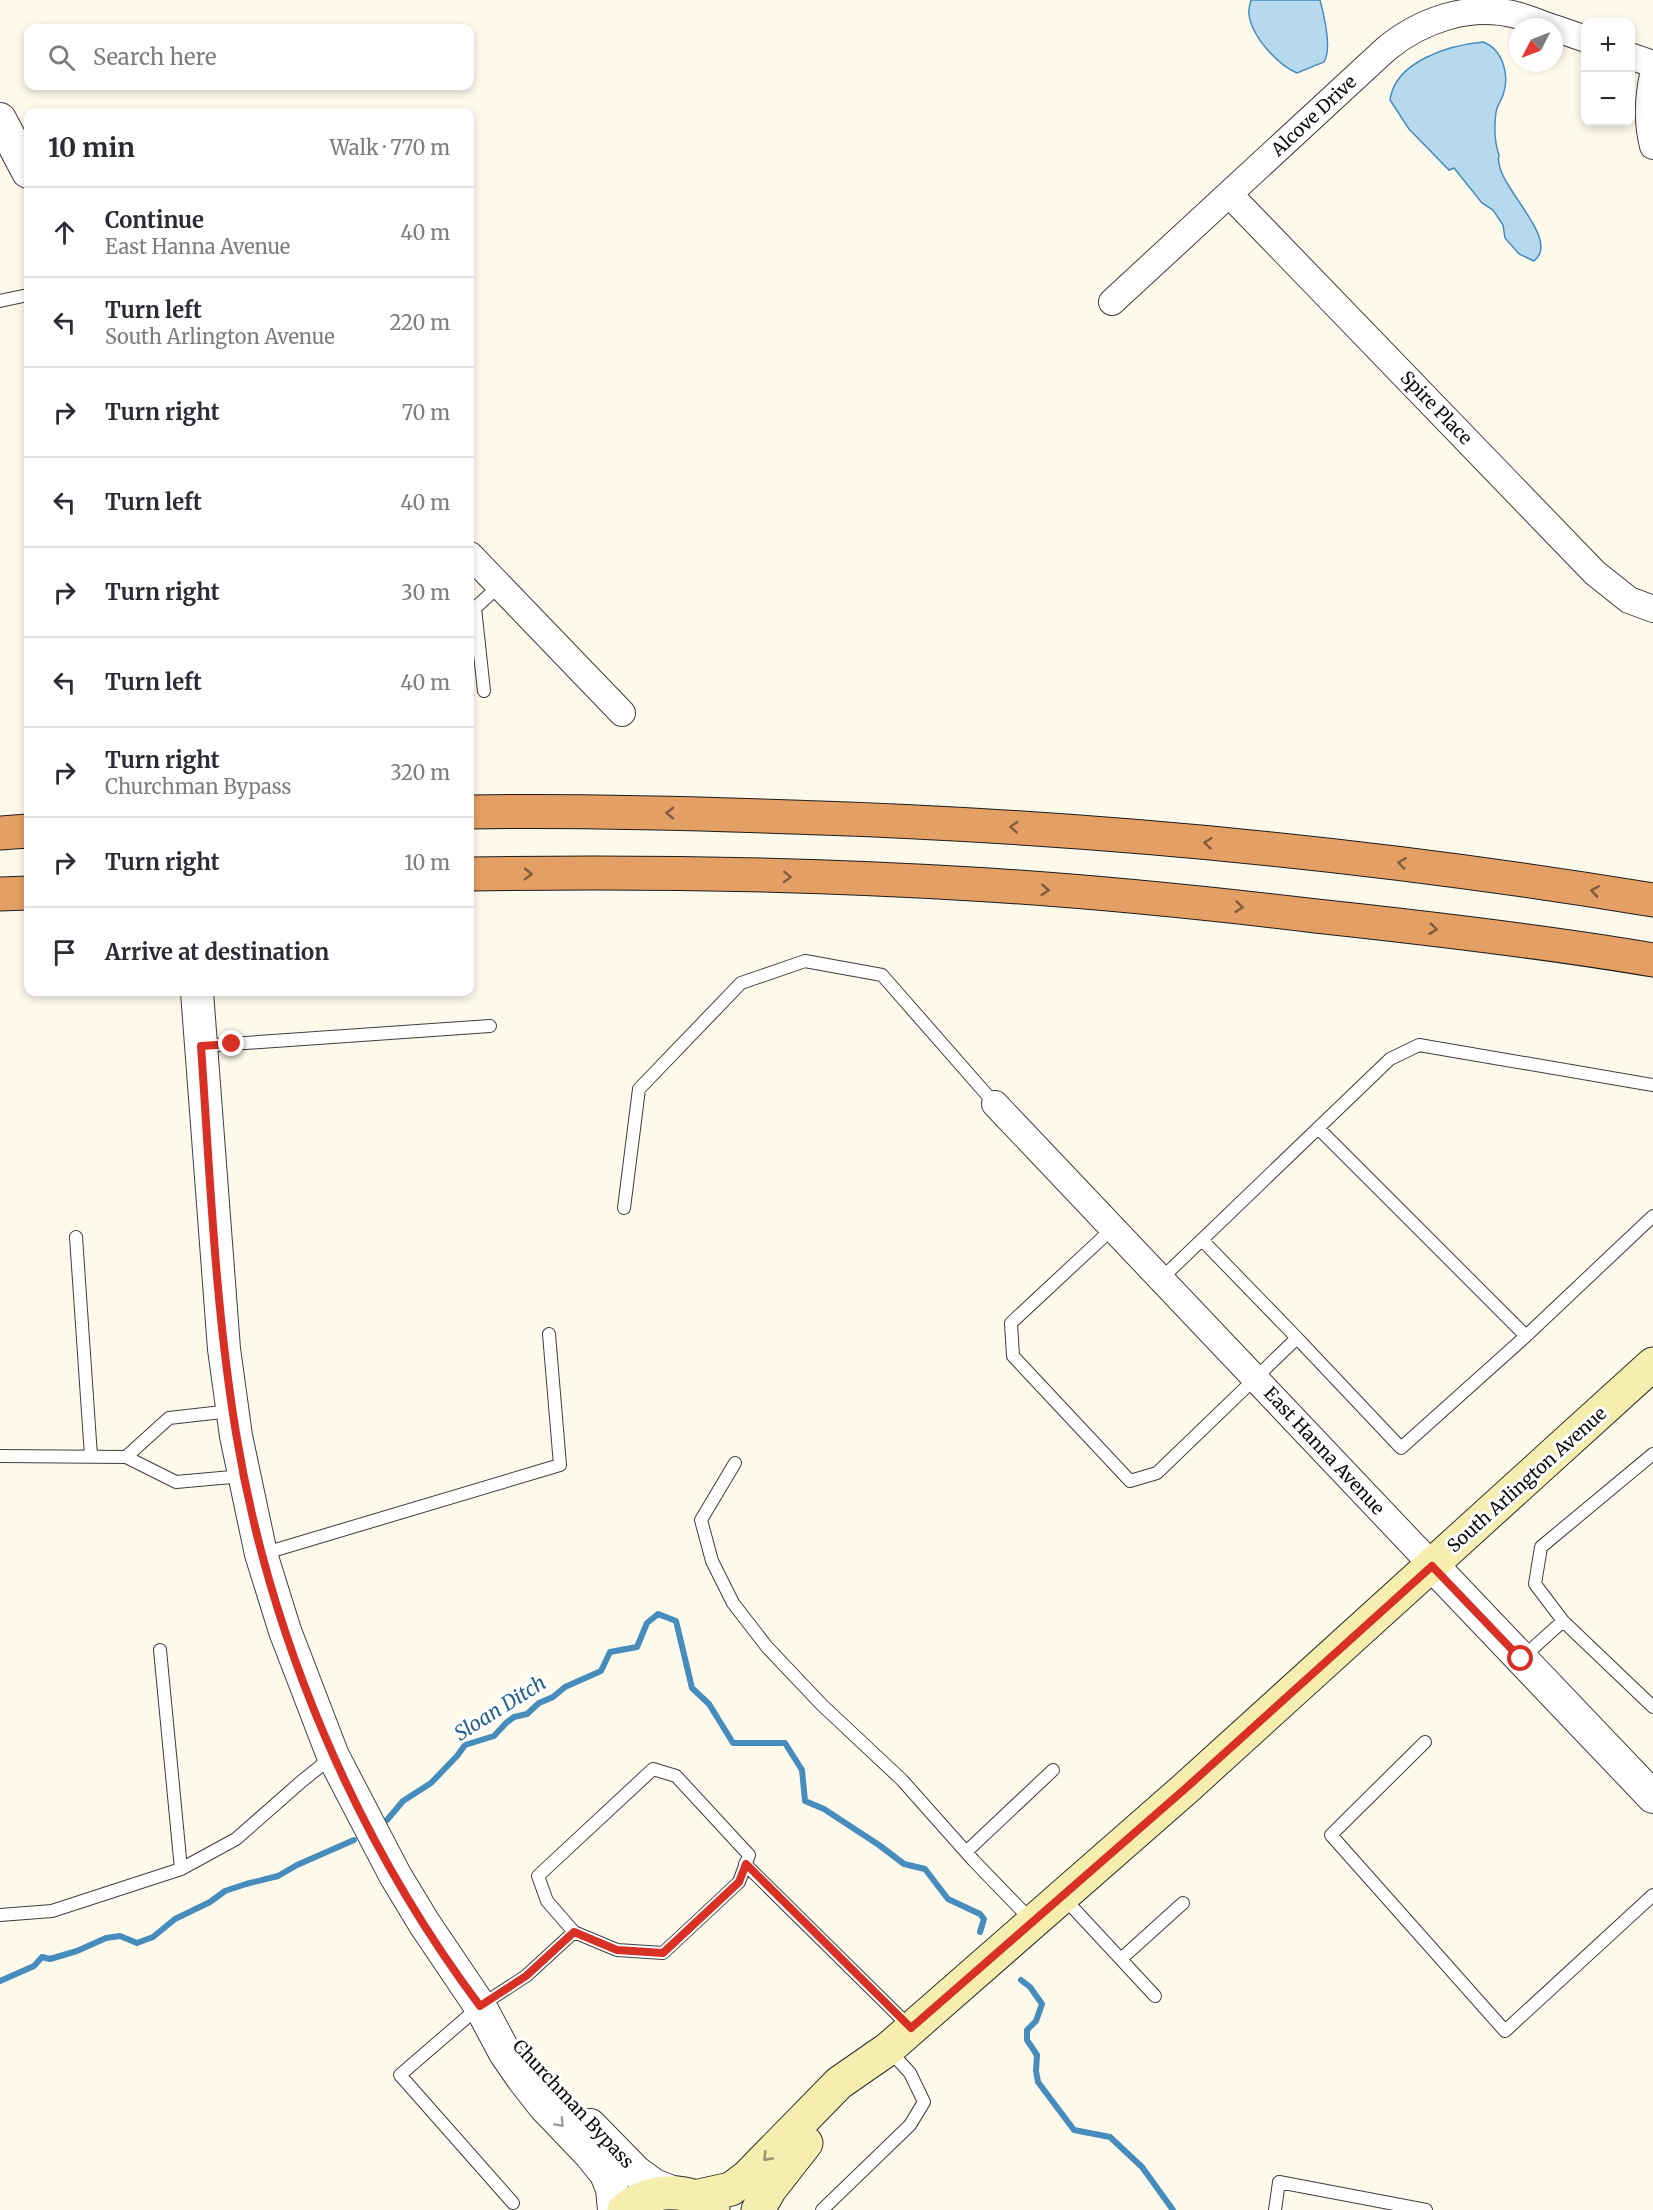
<!DOCTYPE html>
<html lang="en">
<head>
<meta charset="utf-8">
<style>
  body { margin:0; font-family:Merriweather,serif; background:#f7f7f7; color:#2b2b33 }
  .controls { position:absolute; right:18px; top:18px; display:grid; overflow:hidden; border-radius:12px; box-shadow:0 3px 9px #0003 }
  .controls button { width:54px; height:54px; display:grid; place-items:center; padding:0; border:0; border-bottom:2px solid #e1e1e2; background:#fff; color:#2b2b33; font:30px sans-serif }
  .compass { position:absolute; left:1509px; top:18px; width:54px; height:54px; border-radius:50%; background:#fff; box-shadow:0 3px 9px #0003; rotate:228deg }
  .stop { position:absolute; width:18px; height:18px; margin:-14px; border:4px solid #d93025; border-radius:50%; background:#fff }
  .stop.end { background:#d93025; border-color:#fff; box-shadow:0 2px 6px #0008 }
  .list { margin:0; padding:0; list-style:none }
  h2 { display:flex; justify-content:space-between; align-items:center; height:78px; margin:0; padding:0 24px; font-size:26px }
  h2 small { font-size:20px; font-weight:400; color:#7c7c81 }
  .list li { display:grid; grid-template-columns:39px 1fr auto; gap:18px; align-items:center; box-sizing:border-box; height:90px; padding:0 24px; border-top:2px solid #e1e1e2 }
  .list b { display:block; font-size:22px; white-space:nowrap }
  .list p { margin:0; font-size:20px; white-space:nowrap; color:#7c7c81 }
  .list em { font-size:20px; font-style:normal; color:#7c7c81 }
  .icon { flex:none; width:33px; height:33px; fill:none; stroke:currentColor; stroke-width:2; stroke-linecap:round; stroke-linejoin:round }
  .map { position:relative; flex:none; width:1653px; height:2210px; overflow:hidden }
  .search { position:absolute; background:#fff; box-shadow:0 3px 9px #0003; left:24px; top:24px; width:450px; height:66px; display:flex; align-items:center; gap:15px; box-sizing:border-box; padding:0 21px; border-radius:12px; color:#7c7c81; font-size:22px }
  .panel { position:absolute; background:#fff; box-shadow:0 3px 9px #0003; left:24px; top:108px; width:450px; height:888px; border-radius:12px }
  .map>svg:first-child { display:block }
  .water { fill:#b7d9ee; stroke:#468cbc; stroke-width:1.5 }
  .lines { fill:none; stroke-linecap:round; stroke-linejoin:round }
  .stream { stroke:#468cbc; stroke-width:6 }
  .service-casing { stroke:#3e3e3e; stroke-width:14 }
  .minor-casing { stroke:#3e3e3e; stroke-width:28 }
  .tertiary-casing { stroke:#3e3e3e; stroke-width:34 }
  .secondary-casing { stroke:#2d2d2d; stroke-width:35 }
  .motorway-casing { stroke:#1c1c1c; stroke-width:35 }
  .service { stroke:#fff; stroke-width:12 }
  .minor { stroke:#fff; stroke-width:26 }
  .tertiary { stroke:#fff; stroke-width:32 }
  .secondary { stroke:#f5eeaf; stroke-width:33 }
  .motorway { stroke:#e39f64; stroke-width:33 }
  .oneway { stroke:#825c3c }
  .oneway2 { stroke:#9d9d9d }
  .oneway3 { stroke:#97936d }
  .route { stroke:#d93025; stroke-width:8 }
  .labels { text-anchor:middle; stroke-width:6; stroke-linejoin:round; paint-order:stroke }
  .street-label { font-size:18px; fill:#0b0b0b; stroke:#fff }
  .water-label { font-size:20px; font-style:italic; fill:#245f8d; stroke:#fff }
</style>
</head>
<body>
<div class="map">
<svg width="1653" height="2210" viewBox="0 0 1653 2210">
  <rect width="100%" height="100%" fill="#fdfaec"/>
  <!-- water -->
  <path class="water" d="M1251 0H1320C1324 15 1332 49 1324 62L1297 73C1278 65 1251 36 1249 14 1248 10 1250 5 1251 0Z
    M1483 42C1503 49 1510 76 1503 95 1501 101 1497 106 1496 112 1494 127 1494 141 1499 155 1492 184 1563 238 1534 261L1519 254 1505 238 1503 225 1493 210 1482 203 1454 168 1449 170 1409 129 1390 100C1395 61 1450 45 1483 42Z"/>
  <g class="lines">
    <!-- stream -->
    <path class="stream" d="M387 1820 403 1801 431 1783 457 1756 465 1745 494 1736 506 1723 514 1717 527 1714 539 1703 553 1697 565 1687 601 1671 610 1652 637 1647 647 1623 658 1614 676 1621 692 1688 709 1704 733 1743H785L802 1770 805 1801 824 1809 879 1845 904 1864 925 1869 948 1899 980 1914 984 1919 980 1932
      M1021 1980 1030 1987 1042 2004 1036 2021 1027 2030V2040L1037 2055 1036 2071 1038 2082 1074 2130 1110 2137 1142 2167 1173 2210
      M0 1981 34 1966 42 1957 50 1959 77 1951 106 1938 120 1936 137 1943 153 1937 175 1919 210 1902 225 1891 246 1884 278 1876 297 1865 354 1840"/>
    <!-- service casing -->
    <g class="service-casing">
      <path id="service" d="M0 301 28 295
        M484 691 475 608 499 586
        M202 1046 490 1026
        M1318 1128 1526 1336
        M624 1208 639 1089 741 983 805 961 882 975 995 1104
        M1113 1228 1011 1323 1013 1356 1130 1481 1157 1473 1297 1338 1401 1448 1526 1336 1653 1216
        M76 1237 91 1456
        M1202 1240 1297 1338
        M1161 1279 1390 1059 1419 1045 1653 1085
        M0 1456 126 1457 169 1418 231 1411
        M126 1457 176 1482 243 1476
        M735 1463 701 1520 712 1561 733 1603 767 1647 822 1705 902 1780 974 1861 1032 1921
        M262 1554 560 1465 549 1334
        M1563 1621 1535 1584 1541 1547 1653 1454
        M160 1650 181 1869
        M1522 1658 1563 1621 1653 1707
        M1425 1742 1331 1835 1505 2031 1653 1895
        M653 1769 676 1776 749 1855 739 1882 663 1953 617 1950 574 1932 547 1901 538 1876Z
        M966 1852 1053 1770
        M745 1864 911 2028
        M1063 1897 1155 1996
        M0 1915 52 1911 181 1869 236 1839 302 1781 332 1757
        M1121 1959 1183 1903
        M513 2203 400 2075 480 2006 526 1976 574 1932
        M822 2210 910 2125 924 2102 910 2073 889 2050
        M1275 2210 1279 2182 1426 2210"/>
    </g>
    <!-- minor casing -->
    <g class="minor-casing">
      <path id="minor" d="M1554 28 1586 39
        M1630 56 1653 64
        M1653 75C1648 98 1647 123 1653 146
        M1229 194 1595 573 1629 600 1653 609
        M1112 302 1386 49C1421 20 1470 3 1516 15 1528 18 1539 23 1551 27
        M470 555 622 713
        M995 1104 1433 1566"/>
    </g>
    <!-- tertiary casing -->
    <g class="tertiary-casing">
      <path id="tertiary" d="M0 119 28 172
        M197 992 224 1349 236 1436 261 1554 285 1631 333 1756 395 1875 424 1923 480 2006 505 2053 523 2079 545 2107 590 2154 606 2174 612 2189 614 2210
        M1433 1566 1653 1797
        M590 2125 636 2172 654 2185 672 2192"/>
    </g>
    <!-- secondary casing -->
    <g class="secondary-casing">
      <path id="secondary" d="M694 2197 731 2189 747 2177 839 2083 888 2049 1186 1788 1653 1364
        M624 2210C648 2189 688 2186 713 2208
        M758 2210 770 2189 806 2143"/>
    </g>
    <!-- motorway casing -->
    <g class="motorway-casing">
      <path id="motorway" d="M470 812C577 810 684 813 792 817 1080 826 1368 853 1653 900
        M0 833 28 831
        M470 874C642 871 816 874 989 885 1098 892 1207 903 1316 916 1428 928 1541 941 1653 960
        M0 894 28 893"/>
    </g>
    <!-- service -->
    <use href="#service" class="service"/>
    <!-- minor -->
    <use href="#minor" class="minor"/>
    <!-- tertiary -->
    <use href="#tertiary" class="tertiary"/>
    <!-- secondary -->
    <use href="#secondary" class="secondary"/>
    <!-- motorway -->
    <use href="#motorway" class="motorway"/>
  </g>
  <!-- one-way arrows -->
  <defs><path id="oneway-chevron" d="M-2-3.5L2.5 0L-2 3.5" fill="none" stroke-width="1.6" stroke-linecap="round" stroke-linejoin="round" transform="scale(1.5)"/></defs>
  <g class="oneway">
    <use href="#oneway-chevron" transform="translate(670 813) rotate(-179)"/>
    <use href="#oneway-chevron" transform="translate(1014 827) rotate(-176)"/>
    <use href="#oneway-chevron" transform="translate(1208 843) rotate(-175)"/>
    <use href="#oneway-chevron" transform="translate(1402 863) rotate(-172)"/>
    <use href="#oneway-chevron" transform="translate(528 874) rotate(1)"/>
    <use href="#oneway-chevron" transform="translate(787 877) rotate(2)"/>
    <use href="#oneway-chevron" transform="translate(1045 890) rotate(4)"/>
    <use href="#oneway-chevron" transform="translate(1595 891) rotate(-171)"/>
    <use href="#oneway-chevron" transform="translate(1239 907) rotate(6)"/>
    <use href="#oneway-chevron" transform="translate(1433 929) rotate(7)"/>
  </g>
  <use class="oneway2" href="#oneway-chevron" transform="translate(560 2123) rotate(47)"/>
  <use class="oneway3" href="#oneway-chevron" transform="translate(767 2157) rotate(134)"/>
  <g class="lines">
    <!-- route -->
    <path class="route" d="M232 1044 201 1046C210 1175 215 1305 236 1433 269 1636 356 1841 480 2006L526 1976 574 1932 617 1950 663 1953 739 1882 746 1864 911 2028 1186 1788 1432 1566 1521 1659"/>
  </g>
  <g class="labels">
    <!-- street labels -->
    <g class="street-label">
      <text transform="translate(1314 116) rotate(-43)" y="6">Alcove Drive</text>
      <text transform="translate(1436 408) rotate(46)" y="6">Spire Place</text>
      <text transform="translate(1324 1451) rotate(47)" y="6">East Hanna Avenue</text>
      <text transform="translate(1527 1480) rotate(-42)" y="6">South Arlington Avenue</text>
      <text transform="translate(573 2104) rotate(47)" y="6">Churchman Bypass</text>
    </g>
    <!-- water labels -->
    <g class="water-label">
      <text transform="translate(500 1708) rotate(-32)" y="7">Sloan Ditch</text>
    </g>
  </g>
</svg>
<div class="controls">
<button>+</button>
<button>−</button>
</div>
<svg class="compass" viewBox="-18 -18 36 36"><path d="M0-13l5 13h-10z" fill="#e53935"/><path d="M0 13l5-13h-10z" fill="#7c7c81"/></svg>
<div class="stop" style="left:1521px;top:1659px"></div>
<div class="stop end" style="left:232px;top:1044px"></div>
<div class="search"><svg class="icon" aria-label="search" viewBox="0 0 24 24"><circle cx="10" cy="10" r="6"/><path d="M15 15l6 6"/></svg>Search here</div>
<section class="panel">
<h2>10 min<small>Walk · 770 m</small></h2>
<ul class="list">
<li><svg class="icon" aria-label="ahead" viewBox="0 0 24 24"><path d="M12 20V5M6 11l6-6 6 6"/></svg><div><b>Continue</b><p>East Hanna Avenue</p></div><em>40 m</em></li>
<li><svg class="icon" aria-label="left" viewBox="0 0 24 24"><path d="M17 20v-9H6M10 6l-5 5 5 5"/></svg><div><b>Turn left</b><p>South Arlington Avenue</p></div><em>220 m</em></li>
<li><svg class="icon" aria-label="right" viewBox="0 0 24 24"><path d="M7 20v-9h11M14 6l5 5-5 5"/></svg><div><b>Turn right</b></div><em>70 m</em></li>
<li><svg class="icon" aria-label="left" viewBox="0 0 24 24"><path d="M17 20v-9H6M10 6l-5 5 5 5"/></svg><div><b>Turn left</b></div><em>40 m</em></li>
<li><svg class="icon" aria-label="right" viewBox="0 0 24 24"><path d="M7 20v-9h11M14 6l5 5-5 5"/></svg><div><b>Turn right</b></div><em>30 m</em></li>
<li><svg class="icon" aria-label="left" viewBox="0 0 24 24"><path d="M17 20v-9H6M10 6l-5 5 5 5"/></svg><div><b>Turn left</b></div><em>40 m</em></li>
<li><svg class="icon" aria-label="right" viewBox="0 0 24 24"><path d="M7 20v-9h11M14 6l5 5-5 5"/></svg><div><b>Turn right</b><p>Churchman Bypass</p></div><em>320 m</em></li>
<li><svg class="icon" aria-label="right" viewBox="0 0 24 24"><path d="M7 20v-9h11M14 6l5 5-5 5"/></svg><div><b>Turn right</b></div><em>10 m</em></li>
<li><svg class="icon" aria-label="arrive" viewBox="0 0 24 24"><path d="M6 21V4h12l-3 4 3 4H6"/></svg><div><b>Arrive at destination</b></div></li>
</ul>
</section>
</div>
</body>
</html>
